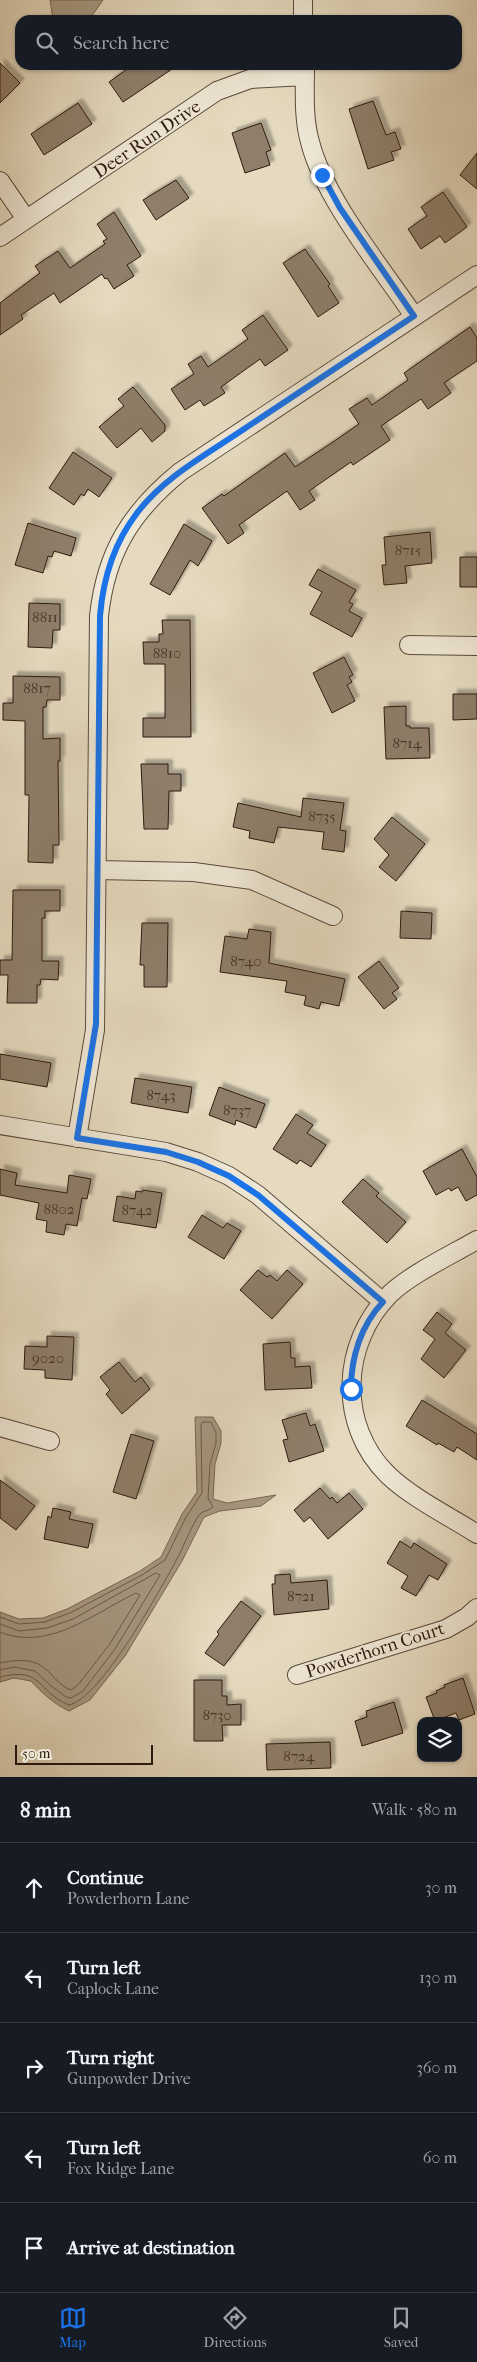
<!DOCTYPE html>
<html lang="en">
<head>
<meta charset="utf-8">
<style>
  body { margin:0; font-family:"IM FELL French Canon",serif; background:#20242c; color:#f1f3f6 }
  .controls { position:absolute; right:15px; bottom:15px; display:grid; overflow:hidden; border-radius:10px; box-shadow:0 1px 4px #0004 }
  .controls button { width:45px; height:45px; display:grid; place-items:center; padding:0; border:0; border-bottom:1px solid #363941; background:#171b24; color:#f1f3f6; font:25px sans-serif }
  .scale { position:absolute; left:15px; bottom:12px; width:138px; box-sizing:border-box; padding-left:5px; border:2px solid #2f1a0f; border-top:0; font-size:14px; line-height:18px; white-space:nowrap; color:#2f1a0f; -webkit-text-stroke:4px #eee7d5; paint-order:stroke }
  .stop { position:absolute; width:15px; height:15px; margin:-11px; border:4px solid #1a73e8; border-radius:50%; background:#fff }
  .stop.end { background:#1a73e8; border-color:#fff; box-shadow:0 1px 5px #0008 }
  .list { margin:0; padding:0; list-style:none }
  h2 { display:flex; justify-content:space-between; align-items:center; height:65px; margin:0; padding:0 20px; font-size:21px }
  h2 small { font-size:16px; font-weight:400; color:#9ea1a6 }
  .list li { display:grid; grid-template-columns:32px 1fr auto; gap:15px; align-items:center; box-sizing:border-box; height:90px; padding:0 20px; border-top:1px solid #363941 }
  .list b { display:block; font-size:19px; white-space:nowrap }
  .list p { margin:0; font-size:16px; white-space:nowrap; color:#9ea1a6 }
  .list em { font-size:16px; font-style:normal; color:#9ea1a6 }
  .icon { flex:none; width:28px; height:28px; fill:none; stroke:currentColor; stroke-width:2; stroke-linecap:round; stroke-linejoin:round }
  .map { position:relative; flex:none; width:477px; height:1777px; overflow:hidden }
  .search { position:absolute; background:#171b24; box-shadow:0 1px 4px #0004; left:15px; right:15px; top:15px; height:55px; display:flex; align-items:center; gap:12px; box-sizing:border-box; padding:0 18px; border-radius:15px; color:#9ea1a6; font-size:19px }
  .sheet { height:515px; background:#171b24 }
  nav { display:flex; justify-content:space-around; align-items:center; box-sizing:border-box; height:70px; border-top:1px solid #363941; background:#171b24; font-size:14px; color:#9ea1a6 }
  nav a { display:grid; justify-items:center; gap:2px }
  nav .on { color:#1a73e8 }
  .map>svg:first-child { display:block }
  .water { fill:#a79983; stroke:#765 }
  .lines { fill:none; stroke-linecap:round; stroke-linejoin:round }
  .shore { stroke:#6b5a49; stroke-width:1 }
  .building { fill:#8e7e6b; stroke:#2f1a0f; filter:url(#shadow) }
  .street-casing { stroke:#5c4a3b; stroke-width:20 }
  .street { stroke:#eee7d5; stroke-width:18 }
  .route { stroke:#1a73e8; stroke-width:6 }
  .labels { text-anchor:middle; stroke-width:4; stroke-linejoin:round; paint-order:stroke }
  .number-label { font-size:15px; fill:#473326 }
  .street-label { font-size:18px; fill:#2f1a0f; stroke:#eee7d5 }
</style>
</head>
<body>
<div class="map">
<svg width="477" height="1777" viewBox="0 0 477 1777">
  <defs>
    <filter id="shadow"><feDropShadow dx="4.5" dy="-4.5" stdDeviation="1" flood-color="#0004"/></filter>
  </defs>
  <rect width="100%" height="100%" fill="#e5dabf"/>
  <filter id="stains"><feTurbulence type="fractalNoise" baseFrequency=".004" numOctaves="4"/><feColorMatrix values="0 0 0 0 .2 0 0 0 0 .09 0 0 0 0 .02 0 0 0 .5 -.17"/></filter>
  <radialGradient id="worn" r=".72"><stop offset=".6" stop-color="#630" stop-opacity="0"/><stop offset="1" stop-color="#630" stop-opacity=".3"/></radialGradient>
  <!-- water -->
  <path class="water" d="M50 0H103L89 20H53Z
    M195 1417H213L221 1431V1443L215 1464 213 1499 227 1503 276 1495 261 1506 220 1511 204 1517 182 1561 125 1656 90 1700 69 1711C54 1704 42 1693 31 1681L14 1678 0 1682V1612L19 1619 43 1618 67 1609 140 1571 161 1557 182 1514 197 1492Z"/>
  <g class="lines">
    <!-- shore -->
    <path class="shore" d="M0 1617 19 1624 45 1622 70 1613 142 1575 165 1560 186 1517 202 1493 201 1424 203 1422H211L216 1433V1443L210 1464 208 1498 213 1507C210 1510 203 1511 200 1514 193 1522 183 1548 177 1559 160 1590 101 1698 69 1705 36 1692 44 1666 0 1677
      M0 1624 19 1631 47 1628 73 1619 156 1573 160 1575 115 1649 83 1691 71 1698 66 1697 50 1685 35 1671 14 1667 0 1670
      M0 1632C49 1652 94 1613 136 1593L140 1595 109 1645 78 1685 71 1690C59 1686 53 1674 43 1667 32 1658 13 1660 0 1663"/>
  </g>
  <!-- building -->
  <path class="building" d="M0 63 20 83 0 103Z
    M133 65H178L123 102 109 82Z
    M373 101 386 135 395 132 401 149 391 152 394 160 368 169 349 109Z
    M78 103 92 124 44 155 31 134Z
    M261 123 271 150 266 152 270 165 245 173 232 133Z
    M477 153V189L460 175Z
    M176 180 189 198 156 220 143 200Z
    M443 192 467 227 445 243 440 236 421 249 408 229 427 216 421 207Z
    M114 212 141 256 127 265 134 276 114 289 107 278 105 279 102 274 60 303 54 293 21 315 23 319 0 335V303L40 273 35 266 58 251 70 268 105 244 103 241 107 239 97 224Z
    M305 249 330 284 328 286 339 303 318 317 283 263Z
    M263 315 288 350 265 366 260 359 221 387 225 393 204 406 200 400 185 410 171 389 194 374 188 364 201 356 208 367 248 339 242 330Z
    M470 327 477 338V361L444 383 451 393 428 409 421 399 381 426 390 440 353 465 351 462 309 491 315 500 300 510 287 491 239 525 244 533 228 544 202 508 222 494 224 496 285 453 295 467 333 442 359 424 349 409 367 398 372 405 408 380 404 373Z
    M133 387 165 425V431L152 442 141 428 117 448 99 427 124 406 118 399Z
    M73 452 112 478 99 497 88 489 84 496 81 494 74 505 49 488Z
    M28 523 76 538 71 556 54 551 52 557 48 556 43 573 15 565Z
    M184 524 212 541 198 566 190 560 170 595 150 584Z
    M430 532 432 563 405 566 407 583 384 585 382 565H386L384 537Z
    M460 557H477V587H460Z
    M318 569 356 590 349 602 353 604 349 611 362 618 352 637 310 614 322 592 309 585Z
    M29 603 60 604V630H53L52 648 28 647Z
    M162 620H190L191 737H143V718H165V664H144L143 642H159V634H163Z
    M344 657 353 675 349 677 352 682 347 685 355 701 332 713 313 673Z
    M13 676 60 677V700H47L46 707H43V739L60 738V761H58L59 845H53V863L28 862 29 795H25V721L3 720V703H13Z
    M453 694H477V719L453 720Z
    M406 706V726H410V728H429L430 758 386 759 384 707Z
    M141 764H168V774H181V791H169L168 829H144Z
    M303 798 344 803 340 830 346 831 344 852 322 849 324 832 278 827 274 843 249 838 250 831 233 827 238 803 301 817Z
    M392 817 425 844 396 881 379 867 389 855 374 839Z
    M13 890H60V911H45V918H42V961H59L58 980 41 979 40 985H37V1003H7L8 975H0V960H12Z
    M401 911 432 913 431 939 400 938Z
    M142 923H168L167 987H144V965H140Z
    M249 929 271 932 269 963 345 979 339 1006 321 1002 319 1009 304 1005 306 996 285 992 287 981 220 972 225 936 247 939Z
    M379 961 399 988 392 993 397 999 384 1009 358 977Z
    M0 1054 51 1063 47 1087 0 1079Z
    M135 1078 192 1087 188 1113 131 1103Z
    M219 1087 265 1104 256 1128 236 1120 235 1125 209 1115Z
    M296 1114 313 1125 307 1133 326 1145 311 1167 300 1160 297 1164 273 1149Z
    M462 1149 477 1177V1195L466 1201 458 1187 451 1191 449 1188 436 1195 423 1171Z
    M0 1169 17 1173 15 1185 67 1193 69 1175 91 1179 87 1199 82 1198 77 1226 66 1224 64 1235 46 1232 47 1221 36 1219 39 1203 0 1195Z
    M363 1179 379 1193 376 1196 406 1222 387 1243 342 1202Z
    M143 1190 162 1193 156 1228 113 1221 117 1196 135 1199 136 1191 142 1192Z
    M202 1215 223 1228 227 1223 241 1231 224 1259 188 1237Z
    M258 1270 267 1277 270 1275 277 1281 287 1270 303 1284 272 1319 240 1290Z
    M437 1312 452 1324 445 1333 466 1350 444 1378 421 1359 435 1339 423 1330Z
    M47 1336 74 1337 72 1380 45 1378V1370L24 1369 25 1346 47 1347Z
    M290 1342 291 1358H295V1367L310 1366 312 1388 265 1390 263 1344Z
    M119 1362 135 1382 141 1377 150 1389 122 1414 106 1394 110 1390 100 1377Z
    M422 1400 477 1434V1460L457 1447 454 1452 438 1443 437 1445 406 1426Z
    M306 1413 310 1426 315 1424 324 1451 289 1462 283 1440 288 1439 282 1420Z
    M131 1434 154 1441 136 1499 113 1492Z
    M0 1480 35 1506 16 1530 0 1518Z
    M320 1488 330 1499 332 1497 337 1503 349 1493 363 1509 328 1539 310 1517 304 1522 294 1510Z
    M53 1508 71 1512 69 1519 93 1524 88 1548 44 1539 48 1516 51 1518Z
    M400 1541 411 1548 414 1543 447 1564 438 1580 429 1575 416 1596 401 1588 408 1576 387 1563Z
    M290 1574 291 1583 327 1580 329 1609 274 1615 272 1584H275V1575Z
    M241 1601 261 1616 224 1666 205 1653 219 1634 217 1632Z
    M463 1678 475 1714 459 1720 456 1713 435 1721 426 1697 437 1693 436 1691 445 1687 444 1685Z
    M194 1680H222V1696H227V1705L241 1704V1725H222L223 1741H194Z
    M394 1702 403 1733 362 1746 355 1721 367 1717 366 1711Z
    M330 1742 331 1768 267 1770 266 1744Z"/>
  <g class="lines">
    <!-- street casing -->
    <g class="street-casing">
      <path id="street" d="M303 0V20
        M305 65C305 90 303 118 310 142 324 198 381 267 414 316
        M0 181 26 219
        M0 237 217 91 250 79 305 76
        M409 645 477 646
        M97 870 194 872 252 880 333 916
        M0 1125 166 1152 198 1162 229 1176 258 1195 383 1302
        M77 1138 95 1030 99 616C106 552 131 512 180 472L477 275
        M477 1240C451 1255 411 1274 390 1294 341 1343 337 1425 388 1475 412 1498 449 1516 477 1534
        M0 1427 50 1441
        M297 1675 446 1629 467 1617 477 1608"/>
    </g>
    <!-- street -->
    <use href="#street" class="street"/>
  </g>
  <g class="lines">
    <!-- route -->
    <path class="route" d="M322 175 340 208 414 316C358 353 303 390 247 427 209 453 165 476 137 513 114 543 103 579 100 616L96 1024 77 1138 166 1152 198 1162 229 1176 258 1195 383 1302C361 1325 351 1357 351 1389"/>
  </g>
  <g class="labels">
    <!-- number labels -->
    <g class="number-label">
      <text x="408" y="555">8715</text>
      <text x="45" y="622">8811</text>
      <text x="167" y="658">8810</text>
      <text x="37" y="693">8817</text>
      <text x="407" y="748">8714</text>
      <text x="322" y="821">8735</text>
      <text x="246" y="966">8740</text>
      <text x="161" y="1100">8743</text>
      <text x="237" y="1115">8737</text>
      <text x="59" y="1214">8802</text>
      <text x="137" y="1215">8742</text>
      <text x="48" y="1363">9020</text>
      <text x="301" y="1601">8721</text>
      <text x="217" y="1720">8730</text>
      <text x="299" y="1761">8724</text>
    </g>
    <!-- street labels -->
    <g class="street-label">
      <text transform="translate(147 139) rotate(-34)" y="6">Deer Run Drive</text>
      <text transform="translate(375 1650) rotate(-18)" y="6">Powderhorn Court</text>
    </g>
  </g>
  <rect width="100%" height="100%" filter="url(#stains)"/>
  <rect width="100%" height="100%" fill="url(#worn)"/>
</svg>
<div class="controls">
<button><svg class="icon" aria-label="layers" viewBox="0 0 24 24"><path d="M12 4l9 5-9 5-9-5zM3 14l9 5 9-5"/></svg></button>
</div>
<div class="scale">50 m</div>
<div class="stop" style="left:351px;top:1389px"></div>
<div class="stop end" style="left:322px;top:175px"></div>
<div class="search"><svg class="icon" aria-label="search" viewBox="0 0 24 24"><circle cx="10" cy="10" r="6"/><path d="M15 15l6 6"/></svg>Search here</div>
</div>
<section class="sheet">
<h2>8 min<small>Walk · 580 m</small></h2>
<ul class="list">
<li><svg class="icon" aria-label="ahead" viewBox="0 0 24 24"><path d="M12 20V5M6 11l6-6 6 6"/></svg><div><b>Continue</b><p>Powderhorn Lane</p></div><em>30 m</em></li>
<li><svg class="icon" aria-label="left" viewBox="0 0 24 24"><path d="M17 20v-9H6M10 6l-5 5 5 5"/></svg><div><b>Turn left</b><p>Caplock Lane</p></div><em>130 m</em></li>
<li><svg class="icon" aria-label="right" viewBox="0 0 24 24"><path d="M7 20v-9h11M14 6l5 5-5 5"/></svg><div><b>Turn right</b><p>Gunpowder Drive</p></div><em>360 m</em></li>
<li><svg class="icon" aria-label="left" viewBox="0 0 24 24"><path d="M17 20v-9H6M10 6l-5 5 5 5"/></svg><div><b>Turn left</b><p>Fox Ridge Lane</p></div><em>60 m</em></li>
<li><svg class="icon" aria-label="arrive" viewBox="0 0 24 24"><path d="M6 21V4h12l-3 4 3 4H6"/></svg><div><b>Arrive at destination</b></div></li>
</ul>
</section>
<nav>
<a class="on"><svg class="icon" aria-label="map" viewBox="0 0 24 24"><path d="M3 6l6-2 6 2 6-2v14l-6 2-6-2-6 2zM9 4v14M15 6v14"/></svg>Map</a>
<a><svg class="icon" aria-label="directions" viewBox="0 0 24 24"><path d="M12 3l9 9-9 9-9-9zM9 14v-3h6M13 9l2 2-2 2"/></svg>Directions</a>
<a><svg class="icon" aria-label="saved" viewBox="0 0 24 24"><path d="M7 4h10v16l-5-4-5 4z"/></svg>Saved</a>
</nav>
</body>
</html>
